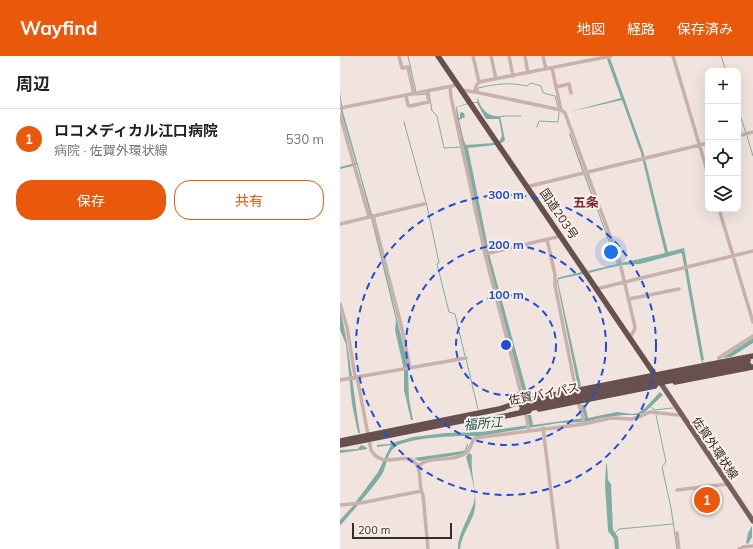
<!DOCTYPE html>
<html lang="ja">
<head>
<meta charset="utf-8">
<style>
  body { margin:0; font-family:Mulish,"Noto Sans JP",sans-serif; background:#f6f6f6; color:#202124 }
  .controls { position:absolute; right:12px; top:12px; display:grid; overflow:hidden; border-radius:8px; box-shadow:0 4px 16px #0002 }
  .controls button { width:36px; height:36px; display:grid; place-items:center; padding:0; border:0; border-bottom:1px solid #e0e0e0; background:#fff; color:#202124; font:20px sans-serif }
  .scale { position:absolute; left:12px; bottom:10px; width:100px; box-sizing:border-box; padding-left:4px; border:2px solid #372b2a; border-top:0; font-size:11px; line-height:14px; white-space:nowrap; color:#372b2a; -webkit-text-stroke:3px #f9efeb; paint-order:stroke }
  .you { position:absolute; left:271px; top:196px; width:14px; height:14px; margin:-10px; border:3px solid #fff; border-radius:50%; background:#1a73e8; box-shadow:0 0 0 6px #1a73e833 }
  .badge { display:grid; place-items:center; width:26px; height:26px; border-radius:50%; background:#ea580c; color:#fff; font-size:13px; font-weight:700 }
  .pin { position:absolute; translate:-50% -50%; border:2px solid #fff; box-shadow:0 1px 4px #0006 }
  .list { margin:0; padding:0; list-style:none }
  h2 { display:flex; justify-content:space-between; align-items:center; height:52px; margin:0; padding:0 16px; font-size:17px }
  h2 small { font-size:13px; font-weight:400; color:#757577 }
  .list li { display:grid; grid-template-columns:26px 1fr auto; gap:12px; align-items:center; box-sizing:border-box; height:60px; padding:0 16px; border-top:1px solid #e0e0e0 }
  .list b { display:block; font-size:15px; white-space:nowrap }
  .list p { margin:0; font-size:13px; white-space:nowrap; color:#757577 }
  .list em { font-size:13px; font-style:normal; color:#757577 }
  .actions { display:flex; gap:8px; padding:12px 16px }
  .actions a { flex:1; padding:9px 0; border:1px solid #ea580c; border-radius:16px; text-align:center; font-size:14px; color:#ea580c }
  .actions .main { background:#ea580c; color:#fff }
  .icon { flex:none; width:22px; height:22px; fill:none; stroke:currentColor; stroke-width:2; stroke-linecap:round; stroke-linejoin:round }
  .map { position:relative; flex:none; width:413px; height:493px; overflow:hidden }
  header { display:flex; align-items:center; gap:24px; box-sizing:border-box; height:56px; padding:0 20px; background:#ea580c; color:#fff }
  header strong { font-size:19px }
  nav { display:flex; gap:22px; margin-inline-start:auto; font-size:14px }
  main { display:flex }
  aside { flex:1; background:#fff }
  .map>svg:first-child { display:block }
  .water { fill:#7fada4 }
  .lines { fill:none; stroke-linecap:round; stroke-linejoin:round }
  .stream { stroke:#7fada4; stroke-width:1 }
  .minor { stroke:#c9b1ab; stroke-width:3.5 }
  .primary { stroke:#785e5c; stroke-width:5 }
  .trunk { stroke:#68504e; stroke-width:5.5 }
  .trunk-bridge { stroke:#68504e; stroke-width:5.5 }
  .ring { fill:none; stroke:#1d4ed8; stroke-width:2; stroke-dasharray:7 5 }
  .labels { text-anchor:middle; stroke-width:4; stroke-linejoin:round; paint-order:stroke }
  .street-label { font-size:12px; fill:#372b2a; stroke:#f9efeb }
  .neighbourhood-label { font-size:13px; font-weight:bold; fill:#822727; stroke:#f9efeb }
  .water-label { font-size:13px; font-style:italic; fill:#21564d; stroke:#f9efeb }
  .centre { fill:#1d4ed8; stroke:#f9efeb; stroke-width:2 }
  .ring-label { font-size:12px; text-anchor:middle; font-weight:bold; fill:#1d4ed8; stroke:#f9efeb; stroke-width:4; stroke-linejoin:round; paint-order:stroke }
</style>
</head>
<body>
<header>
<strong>Wayfind</strong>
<nav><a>地図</a><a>経路</a><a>保存済み</a></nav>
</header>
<main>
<aside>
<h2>周辺<small></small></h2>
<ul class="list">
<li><span class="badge">1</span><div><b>ロコメディカル江口病院</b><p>病院 · 佐賀外環状線</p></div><em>530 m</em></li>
</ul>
<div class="actions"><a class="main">保存</a><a>共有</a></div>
</aside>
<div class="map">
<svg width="413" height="493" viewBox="0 0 413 493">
  <rect width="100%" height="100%" fill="#f1e4de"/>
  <!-- water -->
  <path class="water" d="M270 2 303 95 328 196 344 192 364 304H361L342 198 341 197 300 208 279 209 249 217 248 215 325 197 301 97 282 44 229 56 281 42 267 3Z
    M0 35 3 56 33 162 68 309 67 311 68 315 69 343 73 364H71L64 334V314L55 274 56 264 31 162 17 109 0 113V111L16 107 1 56Z
    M138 41C139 52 149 62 160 60L165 84 163 86 161 87 159 86 162 80 159 63H146L137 47H133L132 46H137Z
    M128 47V48L117 51 119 62H120V58L121 56 124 57 125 61 119 64 124 85 126 89 154 87 155 89 128 92 150 201 188 340 184 341 147 200 117 61 116 51Z
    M230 77 277 206H276C261 163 244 121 229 78Z
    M242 216 243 218 219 223 218 226 241 330 238 331 217 226 218 222 220 221Z
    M0 253C10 293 13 335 20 377H18L12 348 6 288 0 274Z
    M413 282V287L391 301 382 302Z
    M320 336 323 339 304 357 297 359H283L261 362 245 366 219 367 140 380H129L127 383 126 380C112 380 64 382 54 392 46 399 47 411 41 420 29 437 14 453 0 470V464L12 451 38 416 51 389 37 391V389L49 388 73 381 106 377 141 376 189 369 187 359H191L193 369 245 362 241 349H245L248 362 277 356 292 358 298 357 305 352Z
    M127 388H128L127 393 123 398 79 405 74 402 123 395 125 394Z
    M22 389 27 392V393L0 397V394L18 393 20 390Z
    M129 397 132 399C130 417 137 435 135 452 133 466 121 478 120 493H118C117 479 130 460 134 446 137 435 129 412 126 401Z
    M266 407 267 409 268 424 271 428 273 474 278 481 279 493H275L274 483 268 475 265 429Z
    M412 470V481L408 488 406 487 408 477Z"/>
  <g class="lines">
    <!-- stream -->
    <path class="stream" d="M68 0 76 36
      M381 0 386 15
      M138 35V32C155 28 170 26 187 30L191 27 201 30 203 37 215 40 218 51
      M89 37 92 55 97 60 104 92 120 91
      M76 39 86 38
      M398 53 406 77
      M160 61 164 60H181
      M64 66 87 150 99 207 97 208 109 256 115 258 125 300
      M197 71 199 65 218 66 219 56
      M407 80 413 100
      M276 205 278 209
      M126 303 138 353
      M362 304 363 307
      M311 351 314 354 333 352
      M316 359 326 406 322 411 331 452 337 493
      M275 477 279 473 333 468"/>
    <!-- minor -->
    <path class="minor" d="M59 0 62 12 68 11 74 38
      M133 0 139 26
      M151 0 156 23
      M169 0 173 20
      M185 0 188 17
      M203 0 206 13
      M333 0 368 118
      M212 12 221 54
      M110 31 111 41 145 198 183 345
      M216 31 229 28 231 37
      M121 34 135 36 221 54 225 57 280 207 295 271 294 275 290 281
      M135 36 136 30 139 26 271 0
      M66 40 68 49 70 50 89 46 87 35
      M0 52 117 29
      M0 59 29 161
      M398 80 413 76
      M186 131 368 87
      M379 153 413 266
      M33 160 62 273 70 312
      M0 168 84 148
      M207 183 215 219V229L236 335
      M145 198 221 180
      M256 233 413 195
      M289 243 339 233
      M0 248 7 271 15 320 17 321 31 394C44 416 66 392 77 409 82 418 78 430 83 439L88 493
      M379 306V302L383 299 413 280
      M0 324 126 302
      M238 346 242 358 244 368
      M185 355 189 374
      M203 372 218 493
      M78 410C90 399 112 407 126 397 131 394 130 387 135 382L244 368 271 362 292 363 299 361 310 356 338 359 340 358
      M337 434 388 428
      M0 449 21 447 81 435
      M337 477 339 493
      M399 493 403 491 413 490"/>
    <!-- primary -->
    <path class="primary" d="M322 329 413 465"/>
    <!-- trunk -->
    <path class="trunk" d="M98 0 319 325
      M335 326 413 311
      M162 352 183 345 413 300
      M199 353 315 330
      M134 363H151L189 355
      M0 385 164 352
      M0 389 136 362"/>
    <!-- trunk-bridge -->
    <path class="trunk-bridge" d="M181 349 408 304
      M182 354 409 309"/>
  </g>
  <!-- distance rings -->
  <g class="ring">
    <circle cx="166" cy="289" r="50"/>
    <circle cx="166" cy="289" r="100"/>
    <circle cx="166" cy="289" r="150"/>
  </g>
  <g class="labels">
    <!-- street labels -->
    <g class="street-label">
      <text transform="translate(219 158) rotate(56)" y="4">国道203号</text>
      <text transform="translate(204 338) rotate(-11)" y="4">佐賀バイパス</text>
      <text transform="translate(375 392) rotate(56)" y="4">佐賀外環状線</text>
    </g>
    <!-- neighbourhood labels -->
    <g class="neighbourhood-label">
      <text x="246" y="151">五条</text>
    </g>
    <!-- water labels -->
    <g class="water-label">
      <text transform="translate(143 367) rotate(-5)" y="5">福所江</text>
    </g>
  </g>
  <circle cx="166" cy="289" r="6" class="centre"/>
  <g class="ring-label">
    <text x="166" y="143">300 m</text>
    <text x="166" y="193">200 m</text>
    <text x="166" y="243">100 m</text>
  </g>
</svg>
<div class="controls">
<button>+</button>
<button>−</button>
<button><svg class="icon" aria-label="locate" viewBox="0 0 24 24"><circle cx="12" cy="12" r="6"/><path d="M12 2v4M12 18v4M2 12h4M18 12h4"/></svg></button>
<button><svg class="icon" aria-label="layers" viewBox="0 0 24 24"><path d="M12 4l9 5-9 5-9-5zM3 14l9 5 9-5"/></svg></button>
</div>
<div class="scale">200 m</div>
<div class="you"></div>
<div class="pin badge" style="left:367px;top:444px">1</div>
</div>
</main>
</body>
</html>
